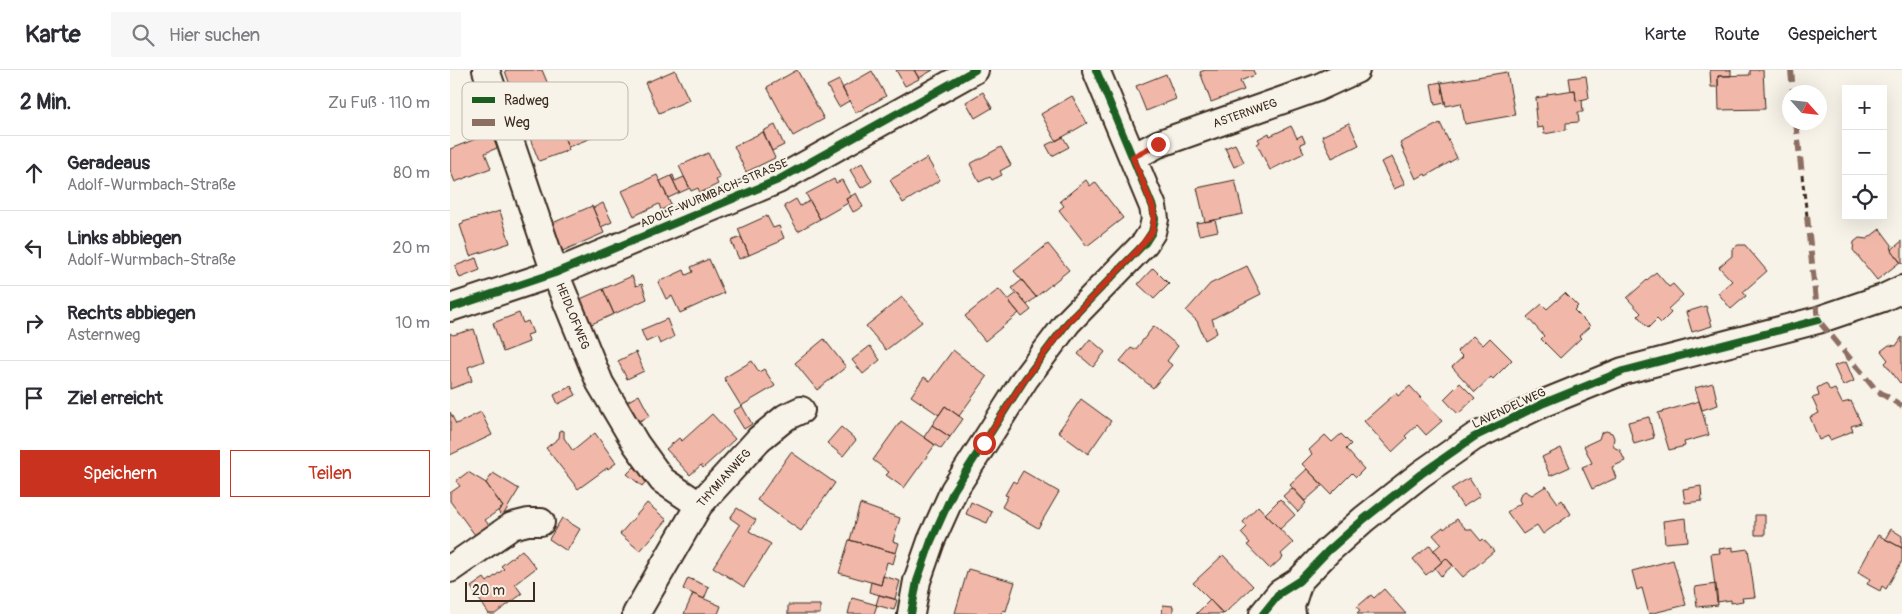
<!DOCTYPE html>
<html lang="de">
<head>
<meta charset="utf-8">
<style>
  body { margin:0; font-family:Pangolin,sans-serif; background:#f7f7f7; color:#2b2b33 }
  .controls { position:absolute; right:15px; top:15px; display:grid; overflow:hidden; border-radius:0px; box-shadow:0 5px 20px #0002 }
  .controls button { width:45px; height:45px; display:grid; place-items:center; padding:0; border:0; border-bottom:1px solid #e1e1e2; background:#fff; color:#2b2b33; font:25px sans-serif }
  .compass { position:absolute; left:1332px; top:15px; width:45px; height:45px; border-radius:50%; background:#fff; box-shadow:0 5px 20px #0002; rotate:117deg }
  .scale { position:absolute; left:15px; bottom:12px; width:70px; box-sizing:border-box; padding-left:5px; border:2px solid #3b2a1e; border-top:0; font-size:14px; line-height:18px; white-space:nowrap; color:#3b2a1e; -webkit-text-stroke:4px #f7f3e8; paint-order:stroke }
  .stop { position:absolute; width:15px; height:15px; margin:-11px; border:4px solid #c8321e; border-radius:50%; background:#fff }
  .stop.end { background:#c8321e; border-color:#fff; box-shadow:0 1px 5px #0008 }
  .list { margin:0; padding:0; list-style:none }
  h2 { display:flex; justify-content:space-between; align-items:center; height:65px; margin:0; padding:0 20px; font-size:21px }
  h2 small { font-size:16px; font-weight:400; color:#7c7c81 }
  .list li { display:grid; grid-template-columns:32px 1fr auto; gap:15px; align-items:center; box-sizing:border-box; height:75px; padding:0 20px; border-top:1px solid #e1e1e2 }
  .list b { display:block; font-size:19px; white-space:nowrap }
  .list p { margin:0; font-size:16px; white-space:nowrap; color:#7c7c81 }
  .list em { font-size:16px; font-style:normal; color:#7c7c81 }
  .actions { display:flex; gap:10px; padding:15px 20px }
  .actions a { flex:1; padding:11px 0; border:1px solid #c8321e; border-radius:0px; text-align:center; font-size:18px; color:#c8321e }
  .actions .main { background:#c8321e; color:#fff }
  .icon { flex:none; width:28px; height:28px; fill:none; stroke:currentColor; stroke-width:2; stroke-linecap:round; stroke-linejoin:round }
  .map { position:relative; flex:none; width:1452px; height:544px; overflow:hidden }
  header { display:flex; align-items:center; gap:30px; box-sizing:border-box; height:70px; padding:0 25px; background:#fff; border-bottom:1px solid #e1e1e2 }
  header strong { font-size:24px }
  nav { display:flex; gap:28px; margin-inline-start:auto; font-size:18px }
  .search { width:350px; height:45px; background:#f7f7f7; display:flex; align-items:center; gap:12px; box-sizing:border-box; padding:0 18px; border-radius:0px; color:#7c7c81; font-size:19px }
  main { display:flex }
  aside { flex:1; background:#fff }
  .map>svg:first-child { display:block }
  .building { fill:#f1b8a9; stroke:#3b2a1e }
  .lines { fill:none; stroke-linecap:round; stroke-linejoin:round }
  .minor-casing { stroke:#3b2a1e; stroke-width:30 }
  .path { stroke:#3b2a1e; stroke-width:3; stroke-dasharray:5 4; stroke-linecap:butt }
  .minor { stroke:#f7f3e8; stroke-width:26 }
  .quiet { stroke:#8d6e63; stroke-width:6; stroke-dasharray:12 6; stroke-linecap:butt }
  .cycleway-casing { stroke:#f7f3e8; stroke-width:11 }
  .cycleway { stroke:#1b5e20; stroke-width:8 }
  .route { stroke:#c8321e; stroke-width:6 }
  .labels { text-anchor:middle; stroke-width:4; stroke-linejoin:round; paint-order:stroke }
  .street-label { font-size:12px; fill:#3b2a1e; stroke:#f7f3e8 }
  .key { fill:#f7f3e8; stroke:#bfb7ab; stroke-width:1 }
  .key-label { font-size:14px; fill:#3b2a1e }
</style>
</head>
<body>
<header>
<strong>Karte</strong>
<div class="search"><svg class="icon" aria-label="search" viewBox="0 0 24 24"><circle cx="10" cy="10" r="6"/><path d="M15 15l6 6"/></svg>Hier suchen</div>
<nav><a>Karte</a><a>Route</a><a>Gespeichert</a></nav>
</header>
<main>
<aside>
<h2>2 Min.<small>Zu Fuß · 110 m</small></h2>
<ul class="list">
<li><svg class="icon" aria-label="ahead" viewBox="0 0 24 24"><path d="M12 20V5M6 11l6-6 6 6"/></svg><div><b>Geradeaus</b><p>Adolf-Wurmbach-Straße</p></div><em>80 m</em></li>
<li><svg class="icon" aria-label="left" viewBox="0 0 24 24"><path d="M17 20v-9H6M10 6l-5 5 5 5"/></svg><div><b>Links abbiegen</b><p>Adolf-Wurmbach-Straße</p></div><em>20 m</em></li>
<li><svg class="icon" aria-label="right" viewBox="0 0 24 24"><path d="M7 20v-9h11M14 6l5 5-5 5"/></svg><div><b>Rechts abbiegen</b><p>Asternweg</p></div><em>10 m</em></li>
<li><svg class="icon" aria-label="arrive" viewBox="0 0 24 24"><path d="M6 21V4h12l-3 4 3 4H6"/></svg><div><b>Ziel erreicht</b></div></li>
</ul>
<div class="actions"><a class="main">Speichern</a><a>Teilen</a></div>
</aside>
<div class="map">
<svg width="1452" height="544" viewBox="0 0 1452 544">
  <rect width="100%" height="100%" fill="#f7f3e8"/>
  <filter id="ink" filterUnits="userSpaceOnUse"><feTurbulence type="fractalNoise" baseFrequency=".02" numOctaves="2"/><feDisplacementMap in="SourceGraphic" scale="10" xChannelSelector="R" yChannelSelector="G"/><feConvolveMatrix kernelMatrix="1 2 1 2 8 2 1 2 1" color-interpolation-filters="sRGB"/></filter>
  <g filter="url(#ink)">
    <!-- building -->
    <path class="building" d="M57 0H92L100 19 66 31 55 1Z
      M225 0 239 30 209 43 195 13Z
      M347 0 374 49 343 66 317 17Z
      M446 0H464L469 9 455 16Z
      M464 0H483L469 8Z
      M755 0H803L805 5 790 11 794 20 761 32 750 2Z
      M1260 0H1281V6H1268V17H1261Z
      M1300 0H1313L1315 39 1269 40 1268 6 1300 5Z
      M422 1 436 26 406 43 392 18Z
      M1057 2 1065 45 1015 54 1011 33 996 36 991 13Z
      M716 4 726 29 696 41 686 16Z
      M1136 6 1139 28 1126 31 1125 20 1121 21 1119 8Z
      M389 10 399 31 389 37 377 16Z
      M991 12 995 33 985 35 981 14Z
      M1125 20 1126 31 1132 30 1133 42H1128L1129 52 1116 53V60L1094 64 1093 57 1087 58 1085 39H1087L1086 28 1097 26V24Z
      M533 22 542 38 525 48 516 32Z
      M622 26 637 53 606 71 591 44Z
      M133 47 141 68 118 77 110 56Z
      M899 53 909 75 882 88 872 66Z
      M990 53 1007 88 976 106 975 104 966 109 950 73Z
      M110 55 119 80 89 91 79 66Z
      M325 55 334 75 322 81 313 61Z
      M841 56 847 68 852 65 855 72 850 74 854 83 820 100 807 74 810 72 808 69 819 63 820 66Z
      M313 62 325 88 296 102 284 76Z
      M41 63 47 78 35 83 41 98 5 112 0 100V79Z
      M613 67 619 77 602 86 596 75Z
      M785 74 794 92 784 97 775 78Z
      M551 77 561 95 550 101 552 105 542 110 540 107 529 112 520 94Z
      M258 83 270 108 266 110 268 114 250 123 248 118 241 121 229 96Z
      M942 87 955 114 944 119 931 92Z
      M477 88 490 110 453 133 440 110Z
      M412 93 422 111 411 118 400 100Z
      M207 105 221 135 211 140 209 134 184 146 172 121Z
      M223 105 225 111 234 107 240 118 229 123 221 106Z
      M221 106 229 123 218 128 210 111Z
      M384 109 386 113 392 110 401 127 396 129 398 133 370 149 356 124Z
      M636 110 640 116 645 112 673 148 637 176 609 140 614 136 610 131Z
      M785 110 793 144 755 152 747 118Z
      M406 123 413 137 403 142 396 129Z
      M346 129 350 136 360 131 370 149 348 161 334 136Z
      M153 133 162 152 151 157 143 138Z
      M142 136 154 163 110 182 98 155Z
      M50 141 60 173 20 186 10 155 13 154V152Z
      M317 146 323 158 329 156 334 168 328 171 329 172 299 185 288 159Z
      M765 150 768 161 749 165 746 153Z
      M1430 159 1442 175 1441 180 1450 192 1427 210 1403 180 1404 172 1409 168 1417 169Z
      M291 167 299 185 289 189 281 171Z
      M1452 171V194L1441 180Z
      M598 174 619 200 586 227 564 201Z
      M1288 175H1295L1317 201 1293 222 1296 226 1281 239 1268 223 1282 211 1269 197 1282 186V179Z
      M26 188 30 200 10 208 5 196Z
      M259 189 274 223 230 243 222 226 216 229 208 212 234 200 236 205 243 202 241 197Z
      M797 196 811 224 762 249 767 263 755 270 747 251 736 241 760 214Z
      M703 198 719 214 704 229 688 214Z
      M1206 202 1219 217 1223 214 1233 225 1218 239 1221 243 1211 253 1207 249 1198 258 1188 246 1191 243 1177 228Z
      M182 206 186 216 192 214 197 229 164 244 153 219Z
      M572 210 586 227 577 235 562 218Z
      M153 219 164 244 137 256 128 230Z
      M549 219 569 243 535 271 515 246Z
      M567 223 581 240 572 247 558 230Z
      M1115 223 1128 236 1124 240 1140 256 1129 266 1131 268 1110 288 1091 269 1094 266 1077 247 1092 234 1097 239Z
      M452 227 472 252 436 280 416 256Z
      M1256 236 1262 256 1242 262 1236 242Z
      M69 243 73 253 78 251 83 263 77 265 79 272 53 282 43 253Z
      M217 249 224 267 210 274 207 267 196 272 191 260Z
      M704 256 728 276 717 291 722 295 703 318 670 291 681 278 685 280Z
      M24 259 34 291 18 297 22 311 0 319V263L3 265Z
      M1023 266 1033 275 1040 268 1062 290 1043 309 1041 307 1025 322 1002 297 1013 287 1007 281Z
      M1452 267V311L1450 313 1435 293 1438 290 1431 281 1439 275 1446 276Z
      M374 269 396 297 367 320 345 293Z
      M640 269 655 282 643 297 628 284Z
      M420 276 430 290 413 304 402 290Z
      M503 280 537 307 509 346 495 336 489 345 461 326 474 307 480 311Z
      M186 282 194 301 177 309 168 291Z
      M302 291 309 302 314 299 325 316 291 336 274 308Z
      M1396 292 1404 311 1393 316 1384 296Z
      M1010 313 1025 328 1008 344 994 329Z
      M1263 313 1268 335 1252 340 1245 318Z
      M1374 314 1377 315 1380 321 1385 319 1392 333 1401 331 1411 353 1401 356 1403 361 1380 370 1378 366 1369 370 1360 347 1369 343 1362 328 1369 326 1367 318Z
      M121 316 126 325 108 334 104 325Z
      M960 316 992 351 976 365 967 355 955 366 957 368 942 382 914 351 946 323 948 326Z
      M189 325 200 346 181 355 171 335Z
      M631 329 661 351 638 384 608 362Z
      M1249 331 1259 365 1234 372 1235 376 1219 380 1208 343Z
      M292 336 302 354 294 359 283 341Z
      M495 336 513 349 500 367 482 355Z
      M0 342 6 354 31 342 42 365 0 385Z
      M262 344 285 369 253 398 251 395 240 405 216 379 229 368 232 371Z
      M1199 347 1204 368 1184 374 1178 352Z
      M451 351 485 375 454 418 436 405 439 402 423 390Z
      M482 355 500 367 491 379 474 367Z
      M391 357 406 370 393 386 377 373Z
      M110 360 114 361V368L123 381 145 363 166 393 158 399 157 398 128 419 96 378 109 368Z
      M1156 361 1162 363 1164 368 1163 374 1165 378 1170 380 1175 391 1162 397 1166 408 1142 419 1132 397 1142 393 1134 376 1149 369 1151 363Z
      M891 364 901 374 896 379 914 399 906 407 902 403 881 424 852 394 862 384 859 380 875 365 882 372Z
      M1111 378 1120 397 1100 406 1092 387Z
      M341 382 385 413 351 461 307 430Z
      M184 397 198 409 192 416 177 404Z
      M857 399 873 415 855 431 840 415Z
      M573 401 609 422 588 458 552 437 558 426 555 425 563 411 566 413Z
      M18 402 36 413 53 437 35 450 39 455 25 465 0 431V423L10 416 6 411Z
      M43 403 69 419 52 447 48 441 53 437 36 413Z
      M1019 408 1030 426 1013 437 1001 419Z
      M1096 416 1108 433 1112 430 1121 444 1093 464 1087 455 1073 464 1057 442 1071 433 1069 430 1070 425 1075 421 1082 425Z
      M1251 416 1252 431 1235 433 1233 419Z
      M842 418 856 433 848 442 833 426Z
      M830 429 845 445 830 459 815 444Z
      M521 432 542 442 537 453 516 444Z
      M197 433 217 450 190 481 170 464Z
      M410 434 450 448 443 471 449 473 446 483 400 470Z
      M808 436 843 473 831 484 833 487 820 499 797 475 800 473 791 463 797 457 793 452Z
      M287 438 306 450 299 461 321 474 294 517 263 497 290 455 280 448Z
      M1305 445H1315V465H1305Z
      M112 448 130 459 117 481 99 469Z
      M1236 448 1238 471 1215 473 1213 451Z
      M1007 449 1016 459H1021L1031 471 1033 469 1044 481 1013 507 996 488 992 492 983 481 991 474 983 465 993 457 994 459Z
      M1441 459 1452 466V478L1435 469Z
      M1428 465 1452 478V491L1436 519 1432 516 1430 521 1417 514 1420 509 1408 502Z
      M399 470 446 483 443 494 437 492 431 515 389 503Z
      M980 475 992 492 976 505 963 489Z
      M1283 477V481L1298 479 1305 527 1292 528 1293 531 1281 533V530L1267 532 1261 484 1270 483 1269 479Z
      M72 480 86 498 65 514 72 524 45 544H39L21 517 34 508 37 512 54 499 51 496Z
      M773 485 803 516 774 544 743 513Z
      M996 488 1003 495 991 506 985 498Z
      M1223 490 1236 535 1199 544 1192 518 1187 520 1182 501Z
      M518 499 565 512 556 541 553 540 552 544 505 543Z
      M433 506 450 511 445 529 419 522 421 512 431 515Z
      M238 508 259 517 254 529 233 519Z
      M1266 514 1268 535 1247 537 1245 517Z
      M934 519 956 544H907L910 541 907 537 921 525 924 528Z
      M243 524 271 536 268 544H234Z
      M429 525 447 530 444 540 426 535Z
      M402 528 427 535 424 544H398Z
      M760 530 773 544H746Z
      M338 535H370V544H338Z
      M713 535 723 536V544H712Z"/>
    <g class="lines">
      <!-- minor casing -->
      <g class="minor-casing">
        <path id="minor" d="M36 0 105 203 150 313 186 374 212 410 249 435
          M683 87 708 74 867 18 906 0
          M0 238 105 203 328 110 525 0
          M0 499 62 456 78 452H91
          M186 544 249 435 309 369 336 347 351 340
          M461 544 467 511 481 471 504 420 575 309 618 252 695 173 702 162 705 149 703 137 646 0
          M813 544 830 523 849 511 878 481 914 449 971 404 1024 367 1094 333 1173 301 1368 250 1433 228 1452 219
          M842 544 841 536 849 511"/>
      </g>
      <!-- path -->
      <path class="path" d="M1352 105 1357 146"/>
      <!-- minor -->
      <use href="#minor" class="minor"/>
      <!-- quiet -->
      <path class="quiet" d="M1341 0 1343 22
        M1346 52 1352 105
        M1357 146 1368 250 1426 320 1452 336"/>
      <!-- cycleway casing -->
      <g class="cycleway-casing">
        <path id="cycleway" d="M0 238 105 203 328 110 525 0
          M461 544 467 511 481 471 504 420 575 309 618 252 695 173 702 162 705 149 703 137 646 0
          M813 544 830 523 849 511 878 481 914 449 971 404 1024 367 1094 333 1173 301 1368 250"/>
      </g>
      <!-- cycleway -->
      <use href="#cycleway" class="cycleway"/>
    </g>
  </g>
  <g class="lines" filter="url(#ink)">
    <!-- route -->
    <path class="route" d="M534 373 575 309 618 252 687 181 702 162 704 149 703 138 683 87 708 74"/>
  </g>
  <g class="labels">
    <!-- street labels -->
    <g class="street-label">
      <text transform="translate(795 43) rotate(-19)" y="4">ASTERNWEG</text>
      <text transform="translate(264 123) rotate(-23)" y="4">ADOLF-WURMBACH-STRASSE</text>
      <text transform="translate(123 246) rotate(68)" y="4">HEIDLOFWEG</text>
      <text transform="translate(1059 338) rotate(-25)" y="4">LAVENDELWEG</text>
      <text transform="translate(274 408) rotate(-48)" y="4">THYMIANWEG</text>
    </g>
  </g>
  <!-- legend -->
  <rect x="12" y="12" width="166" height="58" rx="8" class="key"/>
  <rect x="22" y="27" width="23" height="6" fill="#1b5e20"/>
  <rect x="22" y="49" width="23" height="7" fill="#8d6e63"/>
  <g class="key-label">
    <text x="54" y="35">Radweg</text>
    <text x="54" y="57">Weg</text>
  </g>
</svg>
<div class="controls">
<button>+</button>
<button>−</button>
<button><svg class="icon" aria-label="locate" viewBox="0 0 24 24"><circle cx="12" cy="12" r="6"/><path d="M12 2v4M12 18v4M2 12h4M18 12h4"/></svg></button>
</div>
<svg class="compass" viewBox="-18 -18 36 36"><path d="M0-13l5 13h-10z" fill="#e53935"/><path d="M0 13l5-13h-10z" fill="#7c7c81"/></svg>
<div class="scale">20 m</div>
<div class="stop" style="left:534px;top:373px"></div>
<div class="stop end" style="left:708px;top:74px"></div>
</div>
</main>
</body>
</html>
